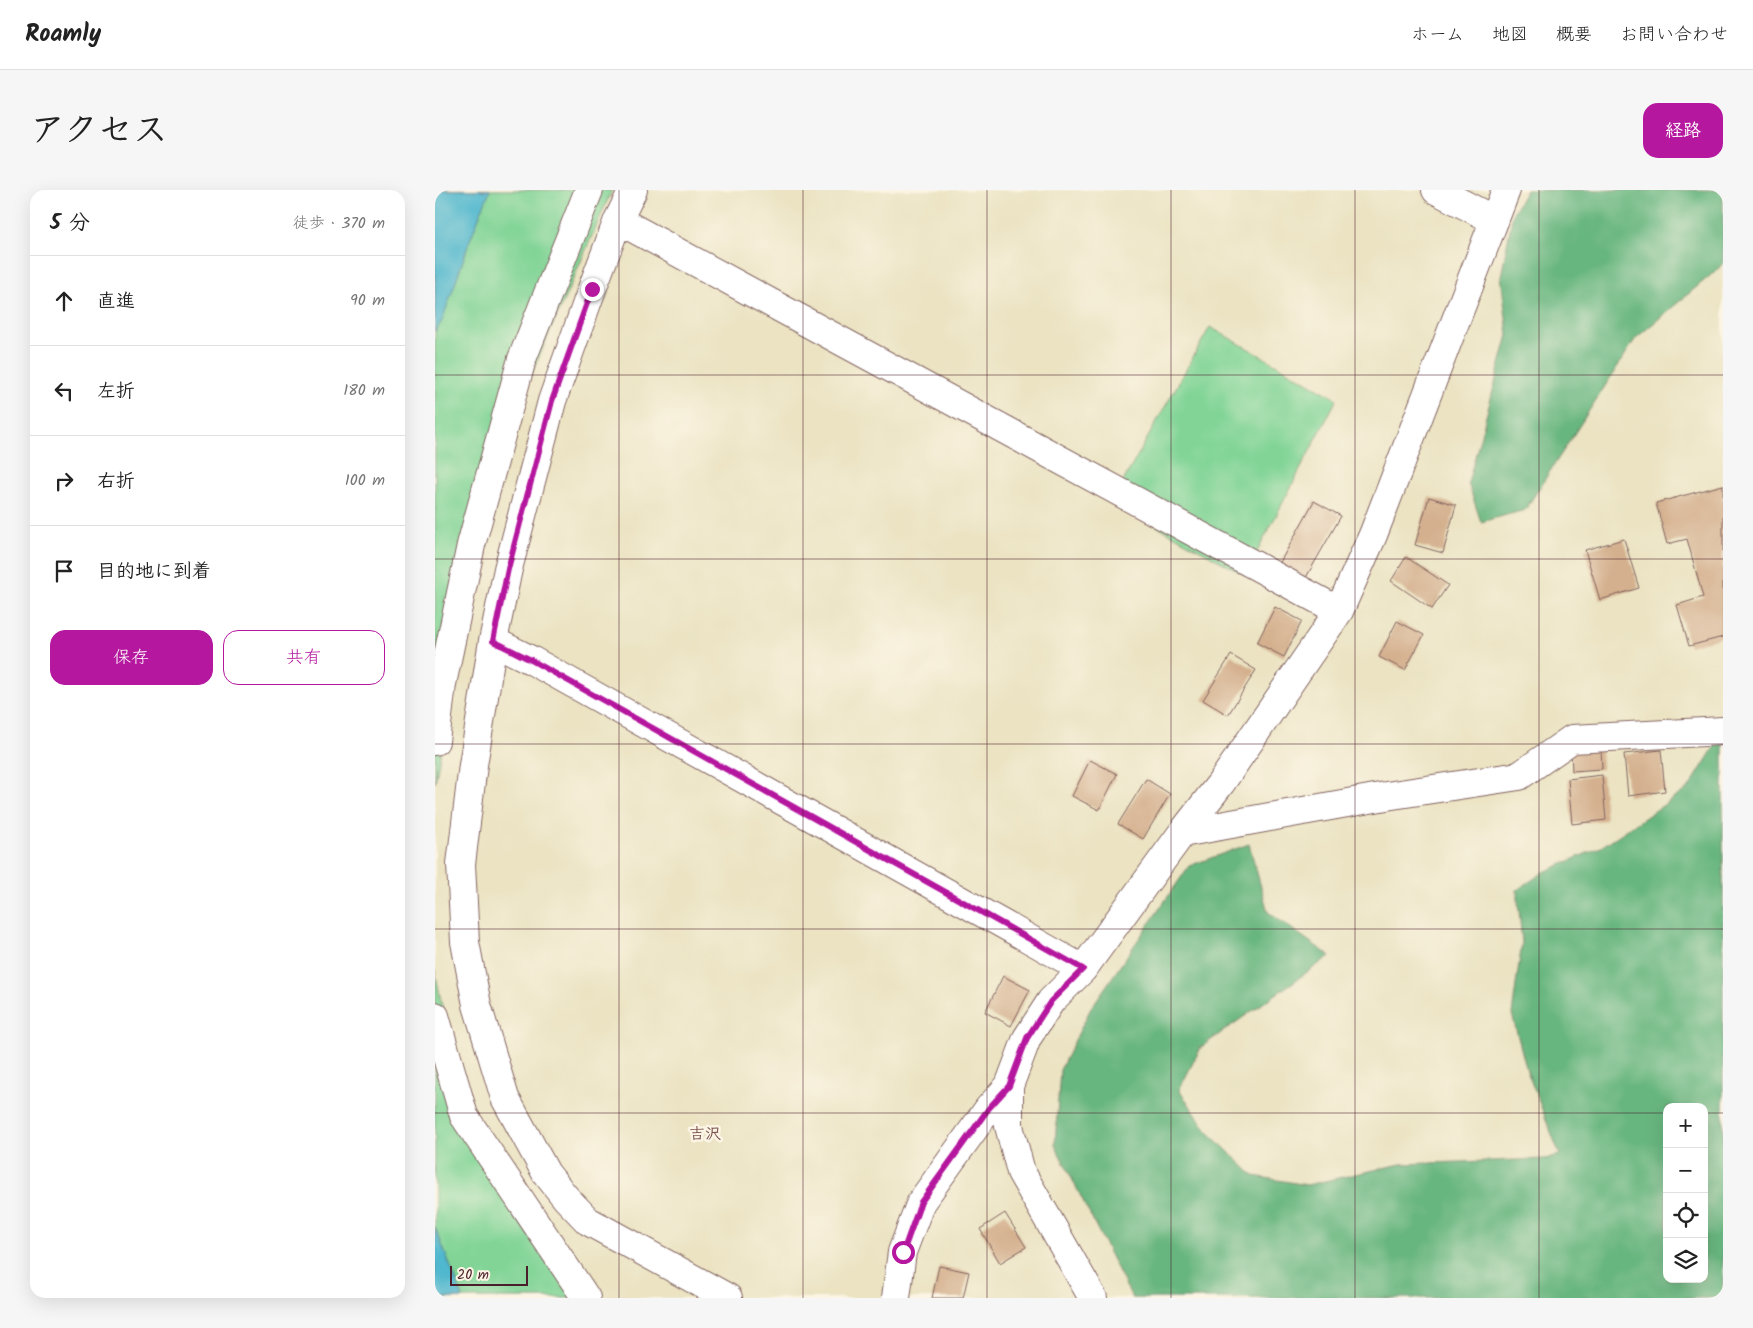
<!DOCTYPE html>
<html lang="ja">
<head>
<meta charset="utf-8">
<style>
  body { margin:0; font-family:Kalam,"Klee One",sans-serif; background:#f6f6f6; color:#222 }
  .controls { position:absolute; right:15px; bottom:15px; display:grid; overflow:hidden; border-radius:10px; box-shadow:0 5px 20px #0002 }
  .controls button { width:45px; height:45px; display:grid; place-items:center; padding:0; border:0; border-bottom:1px solid #e0e0e0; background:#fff; color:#222; font:25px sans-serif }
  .scale { position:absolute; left:15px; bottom:12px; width:78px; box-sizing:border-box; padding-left:5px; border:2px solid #4a1f2b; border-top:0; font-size:14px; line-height:18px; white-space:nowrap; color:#4a1f2b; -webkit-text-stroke:4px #fcf5e5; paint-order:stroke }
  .stop { position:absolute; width:15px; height:15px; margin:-11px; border:4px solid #b5179e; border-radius:50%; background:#fff }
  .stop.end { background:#b5179e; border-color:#fff; box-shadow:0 1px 5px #0008 }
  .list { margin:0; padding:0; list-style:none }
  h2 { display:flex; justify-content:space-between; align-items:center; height:65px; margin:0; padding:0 20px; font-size:21px }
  h2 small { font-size:16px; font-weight:400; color:#767676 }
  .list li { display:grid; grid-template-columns:32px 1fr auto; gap:15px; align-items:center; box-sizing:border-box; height:90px; padding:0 20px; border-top:1px solid #e0e0e0 }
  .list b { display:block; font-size:19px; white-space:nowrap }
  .list em { font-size:16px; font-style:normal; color:#767676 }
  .actions { display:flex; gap:10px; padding:15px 20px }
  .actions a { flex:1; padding:11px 0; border:1px solid #b5179e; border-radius:15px; text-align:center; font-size:18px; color:#b5179e }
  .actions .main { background:#b5179e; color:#fff }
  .icon { flex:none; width:28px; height:28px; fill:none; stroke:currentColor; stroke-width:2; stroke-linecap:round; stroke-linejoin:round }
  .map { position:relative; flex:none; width:1288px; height:1108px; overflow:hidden; border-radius:15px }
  header { display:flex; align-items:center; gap:30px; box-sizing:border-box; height:70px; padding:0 25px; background:#fff; border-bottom:1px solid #e0e0e0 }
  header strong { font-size:24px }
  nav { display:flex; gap:28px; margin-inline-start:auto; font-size:18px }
  .intro { display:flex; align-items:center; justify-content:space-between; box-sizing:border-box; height:120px; padding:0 30px }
  h1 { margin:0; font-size:35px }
  .button { padding:12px 22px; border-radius:15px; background:#b5179e; color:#fff; font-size:18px; font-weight:700 }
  main { display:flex; gap:30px; padding:0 30px }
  aside { flex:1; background:#fff; border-radius:15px; box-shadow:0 5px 20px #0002 }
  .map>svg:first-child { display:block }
  .green { fill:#81d496; stroke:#667a60 }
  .forest { fill:#68b67f; stroke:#596a55; fill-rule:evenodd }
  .water { fill:#50b7ce; stroke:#4d6b7c }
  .building { fill:#d4b08e }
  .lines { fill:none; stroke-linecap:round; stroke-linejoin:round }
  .minor-casing { stroke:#826460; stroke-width:30 }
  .minor { stroke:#fff; stroke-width:28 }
  .route { stroke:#b5179e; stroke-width:6 }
  .grid { fill:none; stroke:#4a1f2b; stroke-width:1; stroke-opacity:0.55 }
  .labels { text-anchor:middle; stroke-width:5; stroke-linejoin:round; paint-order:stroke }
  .quarter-label { font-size:16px; font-weight:bold; fill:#7a524e; stroke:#fcf5e5 }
</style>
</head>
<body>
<header>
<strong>Roamly</strong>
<nav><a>ホーム</a><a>地図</a><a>概要</a><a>お問い合わせ</a></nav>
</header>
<div class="intro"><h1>アクセス</h1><a class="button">経路</a></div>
<main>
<aside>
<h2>5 分<small>徒歩 · 370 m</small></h2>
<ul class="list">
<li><svg class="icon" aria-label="ahead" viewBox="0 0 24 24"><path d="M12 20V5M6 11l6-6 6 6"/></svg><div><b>直進</b></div><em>90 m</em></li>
<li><svg class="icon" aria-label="left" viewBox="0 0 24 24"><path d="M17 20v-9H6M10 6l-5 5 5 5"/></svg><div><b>左折</b></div><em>180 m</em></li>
<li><svg class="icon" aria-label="right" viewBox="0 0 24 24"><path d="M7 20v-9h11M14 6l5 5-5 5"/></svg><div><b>右折</b></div><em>100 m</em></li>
<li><svg class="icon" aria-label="arrive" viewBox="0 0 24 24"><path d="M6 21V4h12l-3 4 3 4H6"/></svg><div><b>目的地に到着</b></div></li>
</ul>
<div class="actions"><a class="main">保存</a><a>共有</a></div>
</aside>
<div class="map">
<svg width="1288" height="1108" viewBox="0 0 1288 1108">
  <rect width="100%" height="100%" fill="#fcf5e5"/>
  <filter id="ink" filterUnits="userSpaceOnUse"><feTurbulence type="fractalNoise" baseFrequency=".02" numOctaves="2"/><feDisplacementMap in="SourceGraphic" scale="10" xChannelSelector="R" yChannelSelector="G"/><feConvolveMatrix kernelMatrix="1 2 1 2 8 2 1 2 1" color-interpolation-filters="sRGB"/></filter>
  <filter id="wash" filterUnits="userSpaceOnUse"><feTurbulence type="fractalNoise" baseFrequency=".0096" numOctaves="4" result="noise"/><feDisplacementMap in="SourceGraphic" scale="20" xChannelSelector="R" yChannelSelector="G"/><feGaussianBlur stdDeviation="1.12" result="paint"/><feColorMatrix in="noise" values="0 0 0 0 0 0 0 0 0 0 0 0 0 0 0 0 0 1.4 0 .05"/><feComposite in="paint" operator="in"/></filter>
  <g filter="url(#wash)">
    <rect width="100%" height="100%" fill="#ebe3c2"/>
    <!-- green -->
    <path class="green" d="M0 0H177L60 268 0 593Z
      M775 137 902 209 810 385 677 311Z
      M0 780 34 953 153 1108H0Z"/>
    <!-- forest -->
    <path class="forest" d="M1091 0H1288V73L1283 79 1201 148 1090 320 1046 332 1033 293 1073 145 1066 86 1078 23Z
      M1288 543V1108H697L620 955 625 880 656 818 754 676 814 654 833 722 895 766 766 857 744 900 773 942 819 986 872 995 966 974 1110 969 1125 965 1092 881 1077 824 1087 752 1082 700 1109 682 1166 657 1254 598ZM1232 917H1269V1089H1232Z"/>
    <!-- water -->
    <path class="water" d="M0 0H55L35 50 7 131 0 142Z
      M0 1037 28 1108H0Z"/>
    <g id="blocks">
      <!-- building -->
      <path class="building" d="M1288 295V447L1254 456 1242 415 1268 407 1252 349 1232 354 1221 313Z
        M994 307 1021 315 1008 363 980 355Z
        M879 311 906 326 869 391 843 376Z
        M1189 349 1204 398 1165 410 1150 360Z
        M971 367 1013 395 997 419 956 391Z
        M840 417 867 431 849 467 822 453Z
        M962 431 989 445 970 480 944 467Z
        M796 465 821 480 793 525 768 510Z
        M1166 558 1167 579 1137 581 1136 560Z
        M1226 560 1230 601 1193 606 1189 564Z
        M655 570 682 584 664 620 637 606Z
        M1167 585 1171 630 1137 634 1133 589Z
        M711 589 735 604 708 649 683 634Z
        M568 786 595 800 576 836 550 822Z
        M570 1023 591 1057 565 1073 545 1039Z
        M504 1076 534 1082 528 1108H497Z"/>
    </g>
  </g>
  <g filter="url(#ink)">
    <use href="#blocks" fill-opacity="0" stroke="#826460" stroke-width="1"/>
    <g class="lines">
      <!-- minor casing -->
      <g class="minor-casing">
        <path id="minor" d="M198 0 183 30 157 99 117 211 73 379 58 451 38 575 26 674 30 752 42 815 70 908 111 983 131 1008 153 1031 293 1108
          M1001 0 1059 30
          M183 30 904 421
          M58 451 96 470 648 779
          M0 551 7 494 36 355 87 169 154 0
          M747 643 951 606 1084 586 1137 549 1288 541
          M0 826 29 926 151 1108
          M461 1108 467 1062 486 1012 554 918 574 896
          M658 1108 586 982 574 936V896L592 848 616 811 648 779 747 643 786 593 904 421 938 345 1071 0"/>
      </g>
      <!-- minor -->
      <use href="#minor" class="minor"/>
    </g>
  </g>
  <g class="lines" filter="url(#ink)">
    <!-- route -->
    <path class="route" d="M157 99 117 211 73 379 58 451 96 470 648 779 616 811 592 848 574 896 554 918 486 1012 468 1062"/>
  </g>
  <!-- grid -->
  <path class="grid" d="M184 0V1108M368 0V1108M552 0V1108M736 0V1108M920 0V1108M1104 0V1108M0 185H1288M0 369H1288M0 554H1288M0 739H1288M0 923H1232M1269 923H1288"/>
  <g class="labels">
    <!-- quarter labels -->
    <g class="quarter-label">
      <text x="270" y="949">吉沢</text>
    </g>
  </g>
</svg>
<div class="controls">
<button>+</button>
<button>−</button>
<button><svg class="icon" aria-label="locate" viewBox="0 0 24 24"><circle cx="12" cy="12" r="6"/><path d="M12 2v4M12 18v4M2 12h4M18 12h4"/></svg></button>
<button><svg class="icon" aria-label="layers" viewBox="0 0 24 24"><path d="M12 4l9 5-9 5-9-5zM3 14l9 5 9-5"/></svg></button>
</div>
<div class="scale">20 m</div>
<div class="stop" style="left:468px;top:1062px"></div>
<div class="stop end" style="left:157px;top:99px"></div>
</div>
</main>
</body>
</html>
